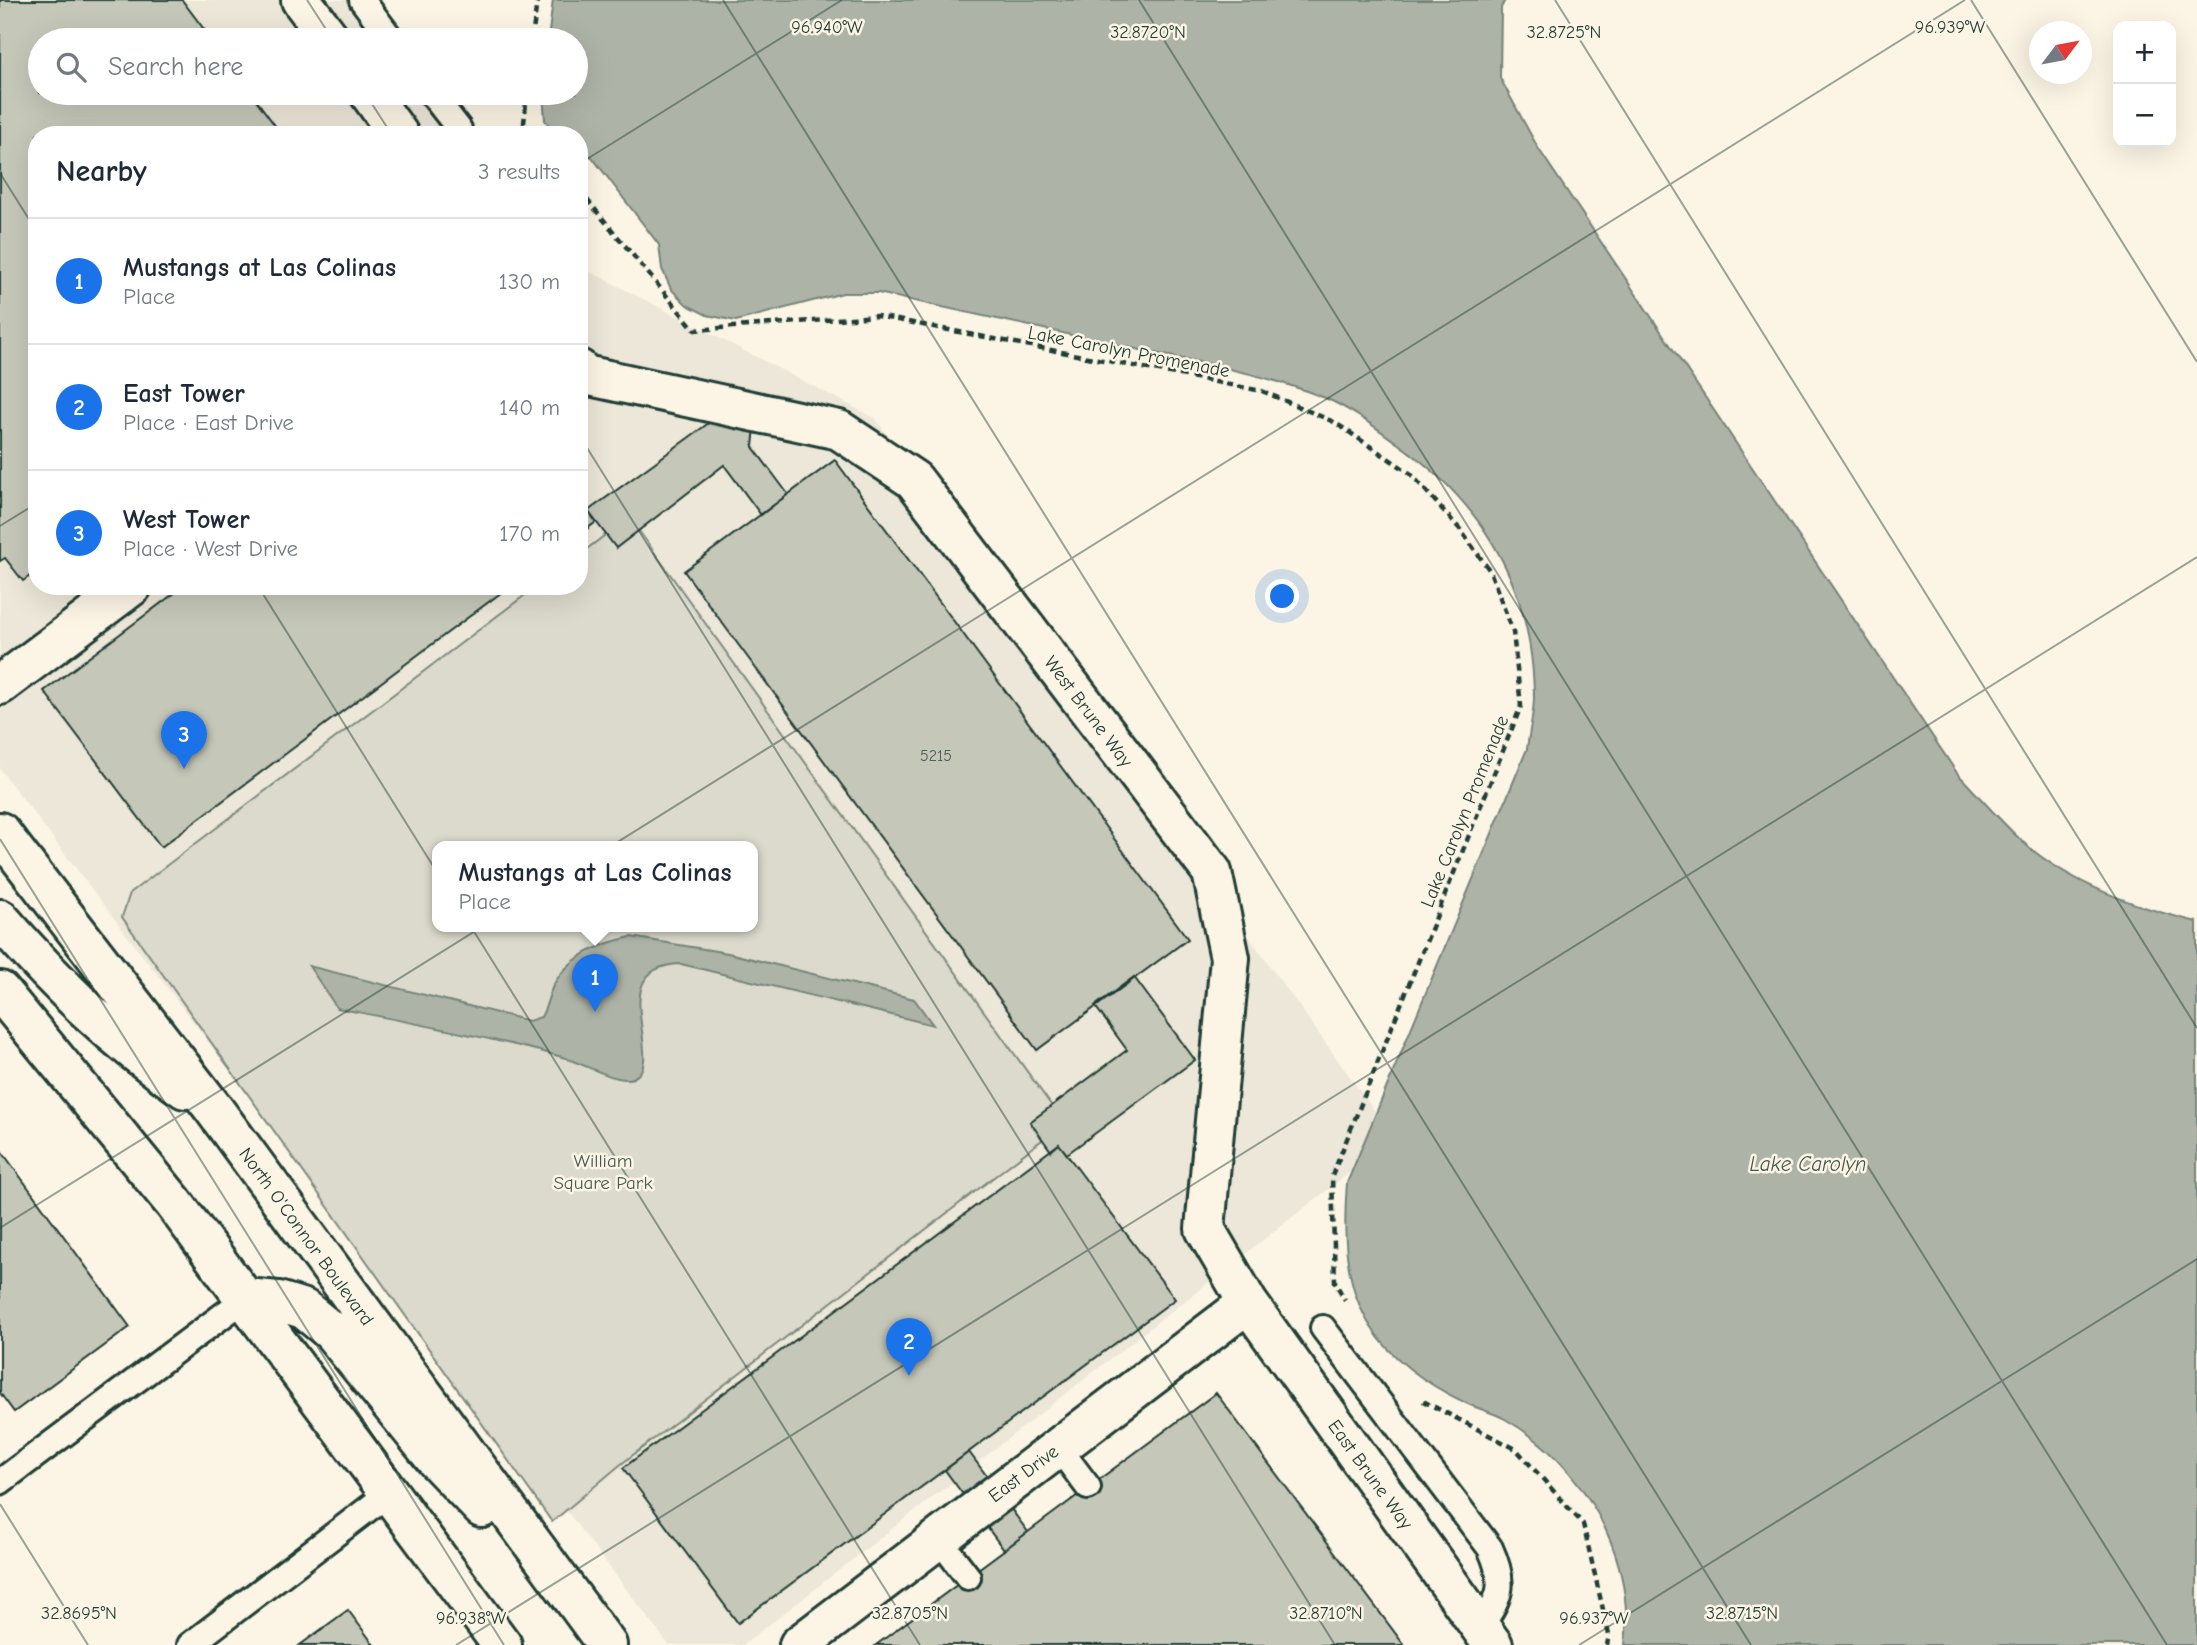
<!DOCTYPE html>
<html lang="en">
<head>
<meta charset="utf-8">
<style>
  body { margin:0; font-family:"Comic Neue",sans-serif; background:#f2f2f3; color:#1f2937 }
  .controls { position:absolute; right:21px; top:21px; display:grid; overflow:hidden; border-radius:14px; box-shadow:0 7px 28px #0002 }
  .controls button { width:63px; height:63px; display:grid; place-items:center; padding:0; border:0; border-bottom:2px solid #e0e1e3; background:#fff; color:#1f2937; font:35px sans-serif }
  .compass { position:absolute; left:2029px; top:21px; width:63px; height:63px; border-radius:50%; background:#fff; box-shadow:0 7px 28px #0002; rotate:58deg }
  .you { position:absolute; left:1283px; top:597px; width:24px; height:24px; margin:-18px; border:5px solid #fff; border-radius:50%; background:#1a73e8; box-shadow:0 0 0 10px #1a73e833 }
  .badge { display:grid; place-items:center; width:46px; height:46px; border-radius:50%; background:#1a73e8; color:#fff; font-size:23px; font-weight:700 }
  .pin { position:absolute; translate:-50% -58px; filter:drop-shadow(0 2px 4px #0008) }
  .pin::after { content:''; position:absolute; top:37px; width:24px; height:21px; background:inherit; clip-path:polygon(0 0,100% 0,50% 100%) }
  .popup { position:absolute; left:432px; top:841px; width:326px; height:91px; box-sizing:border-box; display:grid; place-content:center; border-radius:14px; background:#fff; filter:drop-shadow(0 2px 5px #0005); font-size:23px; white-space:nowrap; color:#747a83 }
  .popup b { font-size:26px; color:#1f2937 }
  .popup::after { content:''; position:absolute; left:50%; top:100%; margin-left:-14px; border:14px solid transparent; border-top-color:#fff }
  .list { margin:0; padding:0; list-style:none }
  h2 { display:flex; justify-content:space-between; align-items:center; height:91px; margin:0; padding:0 28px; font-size:30px }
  h2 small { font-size:23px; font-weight:400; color:#747a83 }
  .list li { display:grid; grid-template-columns:46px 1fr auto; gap:21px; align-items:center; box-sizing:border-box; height:126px; padding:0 28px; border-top:2px solid #e0e1e3 }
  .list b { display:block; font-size:26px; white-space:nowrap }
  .list p { margin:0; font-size:23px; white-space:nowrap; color:#747a83 }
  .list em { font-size:23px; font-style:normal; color:#747a83 }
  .icon { flex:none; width:38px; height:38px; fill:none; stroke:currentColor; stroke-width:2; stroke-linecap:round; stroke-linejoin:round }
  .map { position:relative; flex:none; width:2197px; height:1645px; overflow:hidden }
  .search { position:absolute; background:#fff; box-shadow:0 7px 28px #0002; left:28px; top:28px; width:560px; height:77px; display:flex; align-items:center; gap:18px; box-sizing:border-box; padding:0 24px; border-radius:38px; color:#747a83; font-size:26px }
  .panel { position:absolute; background:#fff; box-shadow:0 7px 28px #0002; left:28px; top:126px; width:560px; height:469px; border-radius:28px }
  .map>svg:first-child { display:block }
  .built { fill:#ece7d8; fill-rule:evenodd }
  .green { fill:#dcdacc; stroke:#7e8c80; stroke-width:2; fill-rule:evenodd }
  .water { fill:#aeb3a7; stroke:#758479; stroke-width:2 }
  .building { fill:#c5c7b9; stroke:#1f3d34; stroke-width:2 }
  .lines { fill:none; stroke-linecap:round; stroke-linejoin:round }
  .service-casing { stroke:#1f3d34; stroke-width:30 }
  .minor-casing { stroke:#1f3d34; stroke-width:44 }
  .secondary-casing { stroke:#1f3d34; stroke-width:44 }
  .path { stroke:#1f3d34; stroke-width:4.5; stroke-dasharray:7 5; stroke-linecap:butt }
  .service { stroke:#fcf5e5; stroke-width:24 }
  .minor { stroke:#fcf5e5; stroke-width:38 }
  .secondary { stroke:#fcf5e5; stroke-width:38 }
  .ticks { fill:none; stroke:#1f3d34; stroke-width:2; stroke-opacity:0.45 }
  .labels { text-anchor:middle; stroke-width:5; stroke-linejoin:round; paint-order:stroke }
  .number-label { font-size:16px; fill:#486055 }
  .street-label { font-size:19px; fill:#1f3d34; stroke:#fcf5e5 }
  .park-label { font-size:19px; fill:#455c52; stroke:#fcf5e5 }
  .water-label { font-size:21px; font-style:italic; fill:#435a51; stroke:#fcf5e5 }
  .ticks-label { font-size:18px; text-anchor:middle; fill:#1f3d34; stroke:#fcf5e5; stroke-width:5; stroke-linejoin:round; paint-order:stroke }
</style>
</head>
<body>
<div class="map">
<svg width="2197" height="1645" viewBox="0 0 2197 1645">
  <rect width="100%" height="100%" fill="#fcf5e5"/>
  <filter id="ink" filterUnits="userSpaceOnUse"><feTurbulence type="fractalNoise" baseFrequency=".0143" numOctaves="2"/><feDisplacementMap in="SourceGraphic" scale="14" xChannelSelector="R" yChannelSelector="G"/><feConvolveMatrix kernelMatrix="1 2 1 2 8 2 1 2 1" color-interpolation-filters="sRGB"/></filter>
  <g filter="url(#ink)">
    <!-- built -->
    <path class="built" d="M0 0H358L385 40H40V93H421L450 135H37V586H579V266L875 418 1394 1138 743 1645H669L0 769ZM438 846H752V926H438Z"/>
    <!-- green -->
    <path class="green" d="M629 517 1064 1123 620 1465 552 1522 122 917 130 893 537 586H579V555ZM438 846H752V926H438Z"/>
    <!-- water -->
    <path class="water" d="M553 0H1505L1501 8 1500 78 1538 148 1957 773C1979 796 2000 821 2024 843 2072 885 2136 907 2197 922V1645H1625C1635 1554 1583 1463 1505 1419 1492 1412 1478 1409 1466 1403 1430 1386 1393 1361 1371 1327 1344 1285 1343 1232 1347 1183L1527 749C1529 732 1534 714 1534 697 1533 589 1485 505 1397 443 1375 427 1351 409 1325 398 1263 373 1197 362 1131 348 1047 330 963 311 878 293H843L736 321 707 315 687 305 671 289 662 269 659 245 592 157 579 150V135H557L545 120 543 93H576V40H548Z
      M631 937 728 953 914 999 933 1025 681 964C600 966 669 1063 633 1078 617 1084 580 1062 562 1057 488 1037 413 1023 337 1008L309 966 529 1021 541 1017C547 1007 548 996 553 986 568 957 601 943 631 937Z"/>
    <!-- building -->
    <path class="building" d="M0 0H182L212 40H40V93H251L282 135H37V571L23 581 5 558 0 561Z
      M717 417 755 426 753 447 788 494 761 515 724 465 616 548 588 511Z
      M835 460 1188 939 1037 1050 684 571Z
      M579 498 596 522 579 535Z
      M184 586H510L161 847 44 691Z
      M1134 977 1195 1060 1067 1154 1059 1144 1051 1151 1030 1122 1127 1050 1095 1006Z
      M1059 1144 1175 1299 738 1623 623 1468Z
      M0 1149 130 1327 14 1412 0 1393Z
      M1216 1393 1404 1645H876L1028 1532Z
      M969 1452 1028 1532 1004 1550 945 1470Z
      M348 1610 374 1645H300Z"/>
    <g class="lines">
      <!-- service casing -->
      <g class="service-casing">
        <path id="service" d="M362 0 392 40
          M431 93 459 129
          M1323 1328 1490 1548C1505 1581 1503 1596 1481 1625
          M1058 1447 1088 1487
          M0 1482 246 1298
          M938 1538 968 1577
          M190 1645 389 1493"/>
      </g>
      <!-- minor casing -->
      <g class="minor-casing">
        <path id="minor" d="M301 0 331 40
          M369 93 399 135
          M579 369 585 375 839 430 914 480 1212 872 1230 958 1205 1229 1248 1303 1493 1645
          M0 685 132 586
          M799 1645 1248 1303"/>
      </g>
      <!-- secondary casing -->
      <g class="secondary-casing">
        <path id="secondary" d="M0 832 213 1108 607 1645
          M0 919C56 983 114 1041 185 1089
          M0 991 174 1203 502 1645
          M246 1298 278 1301 304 1309 332 1332 436 1460 482 1508"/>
      </g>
      <!-- path -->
      <path class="path" d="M532 40 537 0
        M527 93 524 123 534 135
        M579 190 695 330 877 316 1262 391 1334 422 1410 473 1459 528 1490 571 1513 632 1521 706 1332 1176 1335 1282 1345 1300
        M1423 1401 1516 1449 1583 1524 1609 1635 1607 1645"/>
      <!-- service -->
      <use href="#service" class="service"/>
      <!-- minor -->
      <use href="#minor" class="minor"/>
      <!-- secondary -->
      <use href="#secondary" class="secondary"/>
    </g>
  </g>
  <!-- ticks -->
  <path class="ticks" d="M307 0 333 40M723 0 1751 1645M1139 0 2167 1645M1555 0 2197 1028M1971 0 2197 362M365 93 392 135M579 164 842 0M0 173 37 232M579 435 1335 1645M0 526 37 503M258 586 920 1645M0 839 504 1645M0 1228 1965 0M0 1504 88 1645M456 1645 2197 557M1579 1645 2197 1259"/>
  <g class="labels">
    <!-- number labels -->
    <g class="number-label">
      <text x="936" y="761">5215</text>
    </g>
    <!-- street labels -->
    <g class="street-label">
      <text transform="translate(1129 351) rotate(11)" y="7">Lake Carolyn Promenade</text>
      <text transform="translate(1089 711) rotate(53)" y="7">West Brune Way</text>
      <text transform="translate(1464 811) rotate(-68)" y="7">Lake Carolyn Promenade</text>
      <text transform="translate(307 1236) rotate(54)" y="7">North O'Connor Boulevard</text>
      <text transform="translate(1023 1473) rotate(-37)" y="7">East Drive</text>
      <text transform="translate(1371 1474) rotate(54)" y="7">East Brune Way</text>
    </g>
    <!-- park labels -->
    <g class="park-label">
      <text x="603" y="1167">William<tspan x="603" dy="22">Square Park</tspan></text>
    </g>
    <!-- water labels -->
    <g class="water-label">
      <text x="1808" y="1171">Lake Carolyn</text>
    </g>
  </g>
  <g class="ticks-label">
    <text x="827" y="33">96.940°W</text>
    <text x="1950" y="33">96.939°W</text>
    <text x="1564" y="38">32.8725°N</text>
    <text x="1148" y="38">32.8720°N</text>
    <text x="79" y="1619">32.8695°N</text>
    <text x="910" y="1619">32.8705°N</text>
    <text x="1326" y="1619">32.8710°N</text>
    <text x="1742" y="1619">32.8715°N</text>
    <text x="471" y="1624">96.938°W</text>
    <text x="1594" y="1624">96.937°W</text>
  </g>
</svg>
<div class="controls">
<button>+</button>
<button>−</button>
</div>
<svg class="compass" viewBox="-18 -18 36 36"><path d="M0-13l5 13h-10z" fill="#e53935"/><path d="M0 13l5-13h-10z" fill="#747a83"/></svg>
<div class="you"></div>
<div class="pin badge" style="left:595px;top:1012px">1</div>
<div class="popup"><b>Mustangs at Las Colinas</b>Place</div>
<div class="pin badge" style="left:909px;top:1376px">2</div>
<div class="pin badge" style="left:184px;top:769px">3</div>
<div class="search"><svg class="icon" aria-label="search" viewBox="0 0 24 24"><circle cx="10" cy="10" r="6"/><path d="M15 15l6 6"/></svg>Search here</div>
<section class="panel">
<h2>Nearby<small>3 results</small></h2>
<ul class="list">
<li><span class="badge">1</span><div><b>Mustangs at Las Colinas</b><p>Place</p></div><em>130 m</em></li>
<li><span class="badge">2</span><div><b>East Tower</b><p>Place · East Drive</p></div><em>140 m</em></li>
<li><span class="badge">3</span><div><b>West Tower</b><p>Place · West Drive</p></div><em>170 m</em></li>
</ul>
</section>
</div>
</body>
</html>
